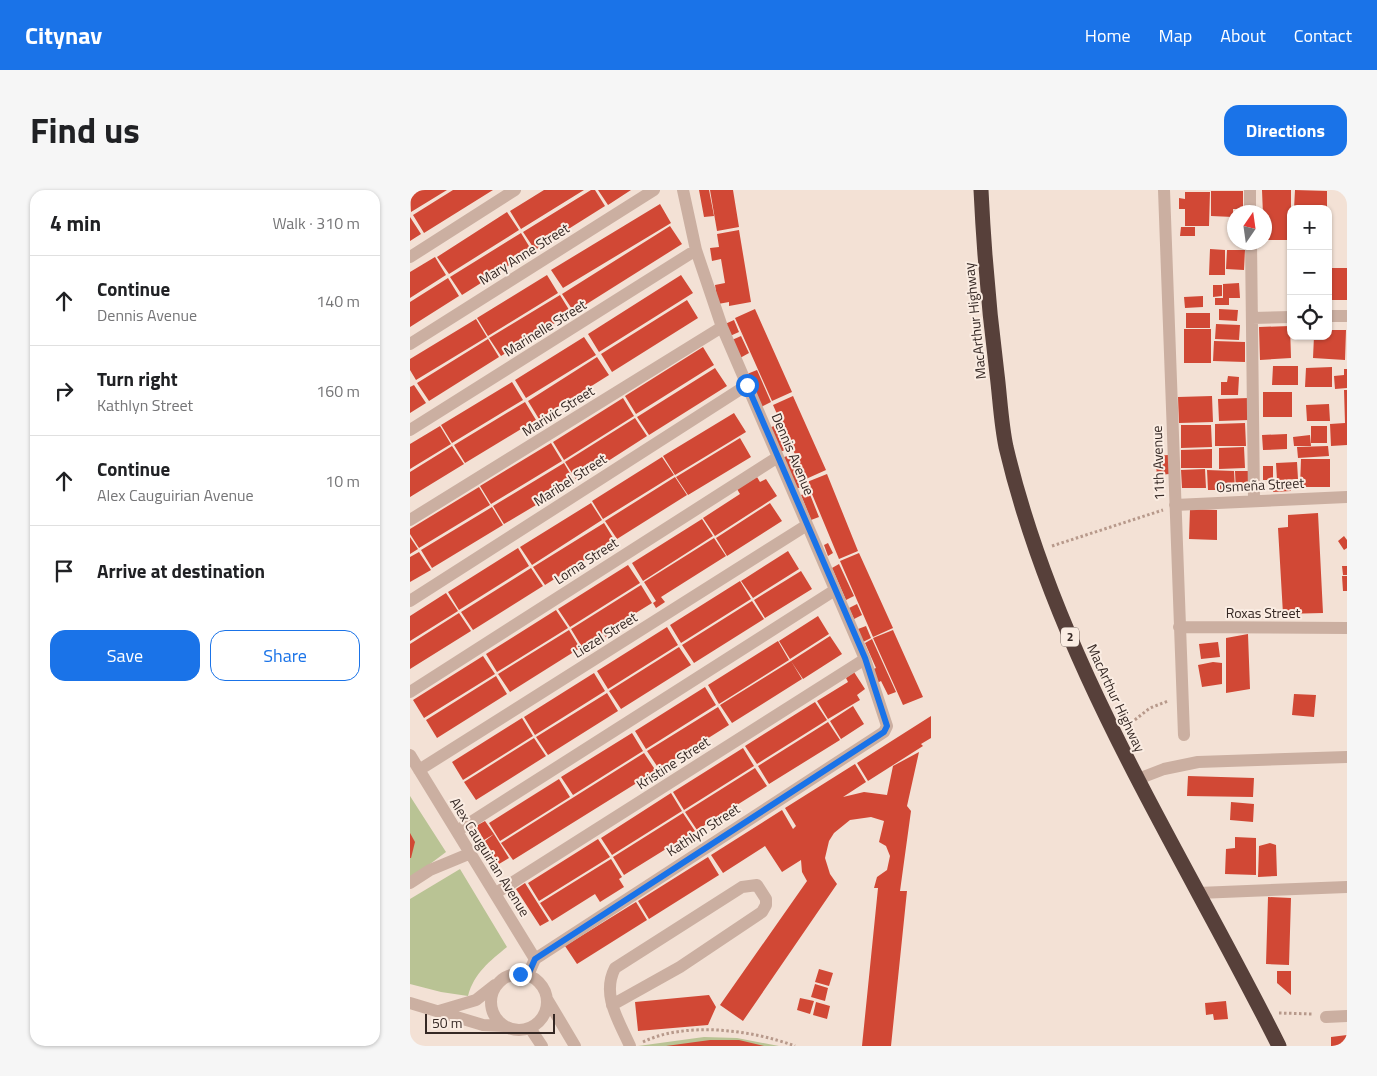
<!DOCTYPE html>
<html lang="en">
<head>
<meta charset="utf-8">
<style>
  body { margin:0; font-family:"Titillium Web",sans-serif; background:#f6f6f6; color:#202124 }
  .controls { position:absolute; right:15px; top:15px; display:grid; overflow:hidden; border-radius:10px; box-shadow:0 1px 4px #0004 }
  .controls button { width:45px; height:45px; display:grid; place-items:center; padding:0; border:0; border-bottom:1px solid #e0e0e0; background:#fff; color:#202124; font:25px sans-serif }
  .compass { position:absolute; left:817px; top:15px; width:45px; height:45px; border-radius:50%; background:#fff; box-shadow:0 1px 4px #0004; rotate:13deg }
  .scale { position:absolute; left:15px; bottom:12px; width:130px; box-sizing:border-box; padding-left:5px; border:2px solid #352824; border-top:0; font-size:14px; line-height:18px; white-space:nowrap; color:#352824; -webkit-text-stroke:4px #faece2; paint-order:stroke }
  .stop { position:absolute; width:15px; height:15px; margin:-11px; border:4px solid #1a73e8; border-radius:50%; background:#fff }
  .stop.end { background:#1a73e8; border-color:#fff; box-shadow:0 1px 5px #0008 }
  .list { margin:0; padding:0; list-style:none }
  h2 { display:flex; justify-content:space-between; align-items:center; height:65px; margin:0; padding:0 20px; font-size:21px }
  h2 small { font-size:16px; font-weight:400; color:#757577 }
  .list li { display:grid; grid-template-columns:32px 1fr auto; gap:15px; align-items:center; box-sizing:border-box; height:90px; padding:0 20px; border-top:1px solid #e0e0e0 }
  .list b { display:block; font-size:19px; white-space:nowrap }
  .list p { margin:0; font-size:16px; white-space:nowrap; color:#757577 }
  .list em { font-size:16px; font-style:normal; color:#757577 }
  .actions { display:flex; gap:10px; padding:15px 20px }
  .actions a { flex:1; padding:11px 0; border:1px solid #1a73e8; border-radius:15px; text-align:center; font-size:18px; color:#1a73e8 }
  .actions .main { background:#1a73e8; color:#fff }
  .icon { flex:none; width:28px; height:28px; fill:none; stroke:currentColor; stroke-width:2; stroke-linecap:round; stroke-linejoin:round }
  .map { position:relative; flex:none; width:937px; height:856px; overflow:hidden; border-radius:15px }
  header { display:flex; align-items:center; gap:30px; box-sizing:border-box; height:70px; padding:0 25px; background:#1a73e8; color:#fff }
  header strong { font-size:24px }
  nav { display:flex; gap:28px; margin-inline-start:auto; font-size:18px }
  .intro { display:flex; align-items:center; justify-content:space-between; box-sizing:border-box; height:120px; padding:0 30px }
  h1 { margin:0; font-size:35px }
  .button { padding:12px 22px; border-radius:15px; background:#1a73e8; color:#fff; font-size:18px; font-weight:700 }
  main { display:flex; gap:30px; padding:0 30px }
  aside { flex:1; background:#fff; border-radius:15px; box-shadow:0 1px 4px #0004 }
  .map>svg:first-child { display:block }
  .green { fill:#b9c394 }
  .building { fill:#d14835 }
  .lines { fill:none; stroke-linecap:round; stroke-linejoin:round }
  .path { stroke:#b7998b; stroke-width:3; stroke-dasharray:2.5 2.5; stroke-linecap:butt }
  .minor { stroke:#cbafa1; stroke-width:12 }
  .highway { stroke:#57403a; stroke-width:15 }
  .route { stroke:#1a73e8; stroke-width:6 }
  .labels { text-anchor:middle; stroke-width:4; stroke-linejoin:round; paint-order:stroke }
  .shield { fill:#faece2; stroke:#70635d; stroke-width:1 }
  .shield-label { font-size:12px; font-weight:bold; fill:#352824 }
  .street-label { font-size:14px; fill:#352824; stroke:#faece2 }
</style>
</head>
<body>
<header>
<strong>Citynav</strong>
<nav><a>Home</a><a>Map</a><a>About</a><a>Contact</a></nav>
</header>
<div class="intro"><h1>Find us</h1><a class="button">Directions</a></div>
<main>
<aside>
<h2>4 min<small>Walk · 310 m</small></h2>
<ul class="list">
<li><svg class="icon" aria-label="ahead" viewBox="0 0 24 24"><path d="M12 20V5M6 11l6-6 6 6"/></svg><div><b>Continue</b><p>Dennis Avenue</p></div><em>140 m</em></li>
<li><svg class="icon" aria-label="right" viewBox="0 0 24 24"><path d="M7 20v-9h11M14 6l5 5-5 5"/></svg><div><b>Turn right</b><p>Kathlyn Street</p></div><em>160 m</em></li>
<li><svg class="icon" aria-label="ahead" viewBox="0 0 24 24"><path d="M12 20V5M6 11l6-6 6 6"/></svg><div><b>Continue</b><p>Alex Cauguirian Avenue</p></div><em>10 m</em></li>
<li><svg class="icon" aria-label="arrive" viewBox="0 0 24 24"><path d="M6 21V4h12l-3 4 3 4H6"/></svg><div><b>Arrive at destination</b></div></li>
</ul>
<div class="actions"><a class="main">Save</a><a>Share</a></div>
</aside>
<div class="map">
<svg width="937" height="856" viewBox="0 0 937 856">
  <rect width="100%" height="100%" fill="#f3e1d5"/>
  <!-- green -->
  <path class="green" d="M0 606 36 662 0 689Z
    M50 679 97 757C80 771 64 783 58 806L31 802 0 794V709Z
    M294 847 327 848 369 856H228Z"/>
  <!-- building -->
  <path class="building" d="M0 0H37L1 22Z
    M43 0H83L14 43 3 25Z
    M134 0H174L111 39 100 21Z
    M181 0H185L195 16 125 60 113 42Z
    M188 0H221L198 15Z
    M289 0H299L304 26 294 27Z
    M300 0H323L329 37 307 41Z
    M852 0H881V50H854Z
    M885 0 917 1V19H884Z
    M801 1H833V19H823V27L801 26Z
    M775 2H800L799 36H775V19H769V8L775 9Z
    M250 14 261 33 153 98 141 80Z
    M97 22 109 40 39 84 27 67Z
    M0 27 11 44 0 51Z
    M260 36 272 54 164 122 152 104Z
    M771 37H785V46H770Z
    M329 40 341 112 319 116V112L308 114 305 95 315 93 311 69 302 71 300 58 309 57 307 44Z
    M111 43 122 61 52 105 40 87Z
    M800 59 815 60V85H799Z
    M817 60H835L834 80 816 79Z
    M25 67 36 85 0 108V82Z
    M919 78H937V110H919Z
    M137 85 148 103 78 146 67 128Z
    M271 85 283 103 189 162 178 144Z
    M38 88 49 106 0 137V112Z
    M829 93 830 108H819V115H805V108H813V94Z
    M803 95H812V106L803 107Z
    M150 105 161 123 91 166 79 148Z
    M793 106V117L775 118 774 107Z
    M277 110 288 128 202 182 191 164Z
    M345 119 382 202 362 211 325 128Z
    M809 119 828 120 827 131 809 130Z
    M776 123H800V138H776Z
    M66 129 77 147 6 190 0 180V169Z
    M324 130 329 142 320 146 315 134Z
    M806 134 830 135 829 150 805 149Z
    M880 136 881 168 850 170 849 137Z
    M774 139H801V173H774Z
    M918 140H936L935 170 903 168 904 146H918Z
    M331 146 339 163 330 168 322 150Z
    M174 147 186 165 116 208 105 190Z
    M78 149 89 167 19 211 7 193Z
    M804 151 835 152V172L803 171Z
    M293 157 304 175 226 224 215 206Z
    M187 167 199 185 129 229 118 211Z
    M863 176H888V195H862Z
    M922 177V197H895L896 178Z
    M305 178 317 196 239 245 227 227Z
    M934 179H937V198L925 199 924 186 934 185Z
    M347 180 361 212 351 217 337 184Z
    M818 186 829 187 828 205H811V192H817Z
    M102 192 113 210 42 253 31 235Z
    M4 195 16 213 0 223V197Z
    M934 200H937V255L921 256 920 234 935 233Z
    M853 202H882V227H853Z
    M383 206 416 280 396 289 363 215Z
    M802 206 803 232 769 233 768 207Z
    M213 208 224 226 154 270 143 252Z
    M839 208V230L809 231 808 209Z
    M115 212 126 230 55 273 44 255Z
    M919 214 920 231H897L896 215Z
    M324 223 336 242 265 285 253 266Z
    M225 228 237 246 167 291 155 272Z
    M835 233 836 256H805V234Z
    M369 234 380 258 370 262 359 238Z
    M771 235H801L802 257 771 258Z
    M30 236 41 254 0 279V254Z
    M901 236H917V253H901Z
    M877 244V259L853 260 852 245Z
    M900 245 901 256H884L883 247Z
    M330 248 341 267 278 305 266 287Z
    M141 253 152 271 81 314 70 296Z
    M42 256 54 274 0 307V282Z
    M918 256 919 266 888 268 887 257Z
    M834 257 835 278 809 279V258Z
    M802 259V278H771V260Z
    M382 264 396 295 386 299 372 268Z
    M758 265 760 284 747 285 745 266Z
    M252 267 264 285 193 329 182 311Z
    M891 269H920V297H890Z
    M887 272 888 289 867 290 866 273Z
    M154 273 165 292 94 334 83 316Z
    M853 276H863V290H853Z
    M795 279 796 298H772L771 280Z
    M797 280 824 281 825 300H798Z
    M825 281H838L839 300 826 301Z
    M417 284 448 361 429 369 397 292Z
    M265 287 277 305 207 349 195 331Z
    M347 287 350 292 356 289 367 306 305 346 293 328 330 304 327 299Z
    M881 290V301L863 302V291Z
    M69 297 80 315 9 358 0 344V339Z
    M399 302 409 327 401 330 391 305Z
    M181 313 192 330 122 375 110 357Z
    M360 313 372 331 317 366 306 348Z
    M82 317 93 335 22 378 11 360Z
    M780 319 807 320V350L779 349Z
    M908 323 913 423 873 424 868 338 878 337V325Z
    M292 329 303 346 233 391 222 373Z
    M194 333 205 351 135 395 123 377Z
    M934 346 937 350V358L934 360 928 351Z
    M0 347 8 359 0 364Z
    M304 348 316 366 251 407 255 412 246 418 243 413 246 411 234 392Z
    M418 353 423 363 418 366 414 355Z
    M108 358 119 376 49 420 38 402Z
    M378 361 389 379 343 408 331 391Z
    M9 362 21 380 0 392V367Z
    M449 363 483 438 463 447 430 371Z
    M429 374 444 406 436 410 422 378Z
    M218 375 230 393 160 437 148 419Z
    M932 376H937V385H933Z
    M121 378 133 396 63 440 51 422Z
    M391 381 402 399 355 428 344 410Z
    M932 386H937V401H933Z
    M330 391 341 409 271 453 260 435Z
    M231 395 242 413 208 434 212 439 197 449 193 443 172 457 161 439Z
    M36 403 48 421 0 451V426Z
    M342 411 354 429 284 473 272 455Z
    M447 414 452 425 444 429 439 418Z
    M146 420 158 438 87 482 76 464Z
    M49 423 61 441 0 479V454Z
    M408 426 419 444 380 469 369 451Z
    M456 436 461 448 453 452 448 439Z
    M257 437 268 455 198 499 187 481Z
    M159 440 170 458 100 502 88 484Z
    M483 440 513 507 493 515 463 448Z
    M838 444 840 499 816 503V448Z
    M420 446 432 464 393 489 381 471Z
    M462 449 486 502 478 505 471 491 467 493 461 480 466 478 455 453Z
    M368 451 379 470 309 514 298 495Z
    M808 452 810 467 791 469 789 454Z
    M269 457 281 475 211 519 199 501Z
    M73 466 85 484 14 528 3 510Z
    M381 471 392 489 322 533 310 515Z
    M803 472 812 473V494L792 497 788 475Z
    M444 482 455 499 447 505 450 510 418 529 407 511 438 492 436 488Z
    M184 483 195 501 125 545 114 527Z
    M86 486 97 504 27 548 16 530Z
    M295 497 306 515 236 559 225 541Z
    M197 503 208 521 138 565 126 547Z
    M884 504 906 505 904 527 882 525Z
    M405 512 417 530 347 574 335 556Z
    M443 516 454 534 431 549 420 531Z
    M308 517 319 535 249 579 237 561Z
    M521 526V548L511 554 513 556 458 591 447 573Z
    M112 528 123 546 53 590 42 572Z
    M418 532 430 550 359 594 348 576Z
    M222 543 233 561 163 605 151 587Z
    M124 548 136 566 66 610 54 592Z
    M333 558 344 576 274 620 263 602Z
    M509 562 497 616 501 621 490 701H497L481 856H452L468 698H464L467 687 477 680 480 666 476 656 469 652 474 631 461 627 440 630 424 643 419 651 415 668 420 684 427 694 333 831 310 815 397 691 392 682 391 670 372 682 355 656 313 683 301 665 372 620 383 639 386 636 375 618 445 574 456 592 433 607 454 602 477 605 483 576Z
    M234 563 246 581 103 670 91 653Z
    M345 578 357 596 287 640 275 622Z
    M778 586 844 588 843 607 777 606Z
    M149 589 160 607 90 651 79 633Z
    M261 603 272 621 202 665 191 648Z
    M821 612 844 614 843 632 820 630Z
    M273 623 285 641 214 685 203 667Z
    M75 631 84 644 74 650 66 636Z
    M0 643 5 652 1 668H0Z
    M84 644 99 668 89 674 75 651Z
    M825 647 846 648V685L815 684 816 659 825 658Z
    M188 649 200 667 129 711 118 693Z
    M860 653 866 655 867 686 848 687 849 656Z
    M298 667 309 685 239 729 228 711Z
    M201 669 212 687 209 689 214 697 190 712 185 704 142 731 130 713Z
    M115 693 139 731 130 736 106 699Z
    M858 707 881 708 879 775 856 774Z
    M226 712 237 730 167 774 155 756Z
    M409 779 423 783 419 796 405 792Z
    M867 781H881V805L867 793Z
    M405 794 418 798 415 811 401 807Z
    M299 805 306 817 298 835 228 841 225 812Z
    M390 808 404 811 400 824 387 820Z
    M816 811 818 829 804 830 803 824 796 825 795 813Z
    M406 812 420 816 417 829 403 825Z
    M937 845V856H921V847Z
    M300 850H329L354 856H256Z"/>
  <g class="lines">
    <!-- path -->
    <path class="path" d="M642 356 753 320
      M717 536 740 518 758 511
      M869 823 903 824
      M233 852C276 831 342 840 385 856"/>
    <!-- minor -->
    <path class="minor" d="M754 0 774 545
      M840 0V22
      M841 52 844 310
      M0 67 105 0
      M918 126H937
      M842 128 881 127
      M0 154 244 0
      M0 240 286 60
      M765 315 937 307
      M0 330 312 137
      M0 411 337 195
      M769 437 937 438
      M0 502 368 267
      M0 565 125 769 118 785
      M9 580 397 335
      M728 589 754 579 788 572 937 567
      M47 641 425 400
      M0 693 20 680 61 663
      M86 703 455 469
      M788 703 937 697
      M125 769 474 542 477 536 455 469 312 137 286 60 273 0
      M81 812a28 28 0 1 1 56 0a28 28 0 1 1-56 0Z
      M137 809 165 856
      M0 813 73 835 94 836
      M202 815 270 777 352 722 356 715V709L347 695 332 697 205 778C191 805 209 831 220 856
      M29 821 66 810 85 795
      M916 827 937 826
      M120 838 132 856"/>
    <!-- highway -->
    <path class="highway" d="M571 0C574 63 579 121 587 184 590 208 591 233 596 257 647 473 771 660 869 856"/>
  </g>
  <g class="lines">
    <!-- route -->
    <path class="route" d="M110 784 118 785 125 769 474 542 477 536 455 468 337 195"/>
  </g>
  <g class="labels">
    <!-- shield labels -->
    <rect class="shield" x="651" y="437.5" width="18" height="19" rx="4"/>
    <g class="shield-label">
      <text x="660" y="451">2</text>
    </g>
    <!-- street labels -->
    <g class="street-label">
      <text transform="translate(114 64) rotate(-32)" y="5">Mary Anne Street</text>
      <text transform="translate(565 131) rotate(-96)" y="5">MacArthur Highway</text>
      <text transform="translate(135 138) rotate(-32)" y="5">Marinelle Street</text>
      <text transform="translate(148 221) rotate(-32)" y="5">Marivic Street</text>
      <text transform="translate(383 264) rotate(67)" y="5">Dennis Avenue</text>
      <text transform="translate(748 273) rotate(-92)" y="5">11th Avenue</text>
      <text transform="translate(160 290) rotate(-33)" y="5">Maribel Street</text>
      <text transform="translate(850 295) rotate(-3)" y="5">Osmeña Street</text>
      <text transform="translate(176 371) rotate(-33)" y="5">Lorna Street</text>
      <text x="853" y="428">Roxas Street</text>
      <text transform="translate(195 445) rotate(-32)" y="5">Liezel Street</text>
      <text transform="translate(706 508) rotate(65)" y="5">MacArthur Highway</text>
      <text transform="translate(263 573) rotate(-33)" y="5">Kristine Street</text>
      <text transform="translate(293 640) rotate(-33)" y="5">Kathlyn Street</text>
      <text transform="translate(80 667) rotate(58)" y="5">Alex Cauguirian Avenue</text>
    </g>
  </g>
</svg>
<div class="controls">
<button>+</button>
<button>−</button>
<button><svg class="icon" aria-label="locate" viewBox="0 0 24 24"><circle cx="12" cy="12" r="6"/><path d="M12 2v4M12 18v4M2 12h4M18 12h4"/></svg></button>
</div>
<svg class="compass" viewBox="-18 -18 36 36"><path d="M0-13l5 13h-10z" fill="#e53935"/><path d="M0 13l5-13h-10z" fill="#757577"/></svg>
<div class="scale">50 m</div>
<div class="stop" style="left:337px;top:195px"></div>
<div class="stop end" style="left:110px;top:784px"></div>
</div>
</main>
</body>
</html>
